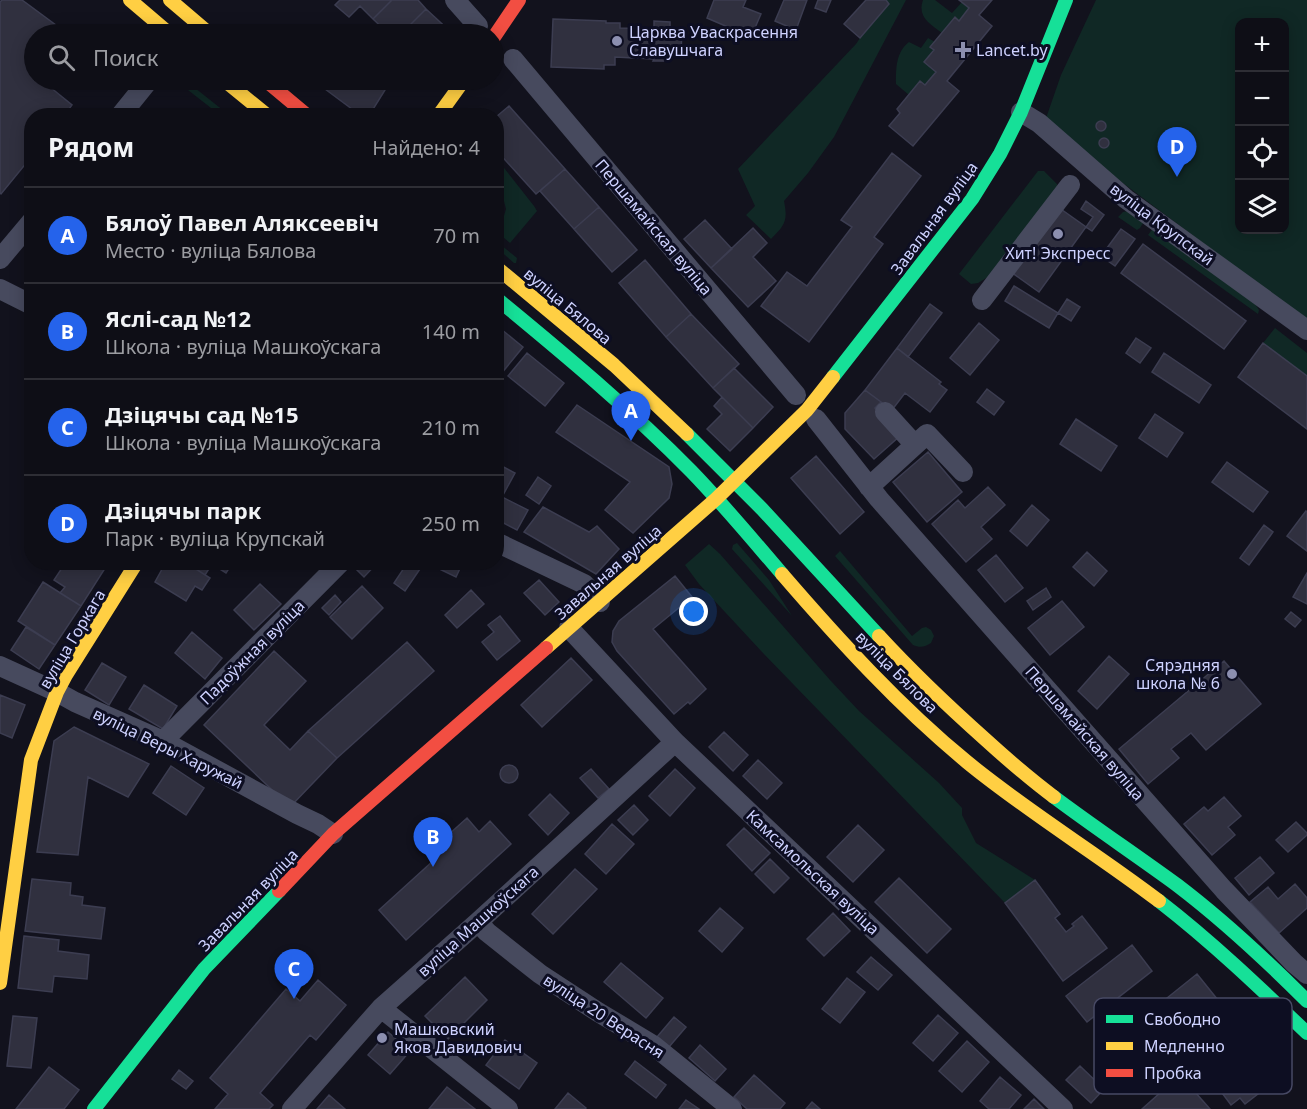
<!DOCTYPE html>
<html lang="ru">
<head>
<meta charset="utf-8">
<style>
  body { margin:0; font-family:"Noto Sans",sans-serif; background:#1c1c23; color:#f1f3f6 }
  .controls { position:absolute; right:18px; top:18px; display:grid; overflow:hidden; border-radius:12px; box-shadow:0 3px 15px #0003 }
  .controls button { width:54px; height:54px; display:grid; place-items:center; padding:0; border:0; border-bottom:2px solid #2e2e35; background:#0e0e16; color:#f1f3f6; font:30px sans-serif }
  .you { position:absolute; left:694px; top:612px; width:21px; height:21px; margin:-15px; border:4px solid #fff; border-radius:50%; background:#1a73e8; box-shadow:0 0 0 9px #1a73e833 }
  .badge { display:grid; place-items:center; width:39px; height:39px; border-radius:50%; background:#2563eb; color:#fff; font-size:20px; font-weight:700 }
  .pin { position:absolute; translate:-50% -50px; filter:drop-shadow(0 2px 3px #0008) }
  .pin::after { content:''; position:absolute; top:32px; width:21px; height:18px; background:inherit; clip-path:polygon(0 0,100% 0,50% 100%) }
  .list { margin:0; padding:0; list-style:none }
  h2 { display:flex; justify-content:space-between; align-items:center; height:78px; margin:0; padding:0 24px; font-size:26px }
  h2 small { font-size:20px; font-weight:400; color:#9b9ca1 }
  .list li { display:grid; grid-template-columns:39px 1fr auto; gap:18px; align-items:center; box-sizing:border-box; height:96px; padding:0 24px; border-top:2px solid #2e2e35 }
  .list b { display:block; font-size:22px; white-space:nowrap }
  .list p { margin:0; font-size:20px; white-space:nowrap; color:#9b9ca1 }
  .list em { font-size:20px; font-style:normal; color:#9b9ca1 }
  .icon { flex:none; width:33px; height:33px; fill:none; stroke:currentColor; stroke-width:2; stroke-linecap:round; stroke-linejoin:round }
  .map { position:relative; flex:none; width:1307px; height:1109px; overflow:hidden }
  .search { position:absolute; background:#0e0e16; box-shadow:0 3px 15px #0003; left:24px; top:24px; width:480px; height:66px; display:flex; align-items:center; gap:15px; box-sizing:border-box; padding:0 21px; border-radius:33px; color:#9b9ca1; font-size:22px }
  .panel { position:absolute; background:#0e0e16; box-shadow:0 3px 15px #0003; left:24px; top:108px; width:480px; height:462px; border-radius:24px }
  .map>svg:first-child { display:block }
  .green { fill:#102825; fill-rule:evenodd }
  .building { fill:#30303f; stroke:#3c3d51; stroke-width:1.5 }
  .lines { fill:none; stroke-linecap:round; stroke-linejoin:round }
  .street { stroke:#474a5e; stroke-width:20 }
  .fast { stroke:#16e098; stroke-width:14 }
  .slow { stroke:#ffcf43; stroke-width:14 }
  .jam { stroke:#f24e42; stroke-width:14 }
  .poi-dot { fill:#8c8fb0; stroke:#0d0e22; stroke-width:2 }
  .labels { text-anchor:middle; stroke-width:6; stroke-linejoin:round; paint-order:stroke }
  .poi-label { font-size:16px; fill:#ced2ff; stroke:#0d0e22; text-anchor:start }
  .street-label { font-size:16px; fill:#ced2ff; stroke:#0d0e22 }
  .key { fill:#0d0e22; stroke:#474964; stroke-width:1.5 }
  .key-label { font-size:16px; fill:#ced2ff }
</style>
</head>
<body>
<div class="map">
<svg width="1307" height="1109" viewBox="0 0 1307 1109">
  <rect width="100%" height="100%" fill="#12121d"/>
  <!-- green -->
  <path class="green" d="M886 0H906L834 137 808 173 784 201C788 221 785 225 771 239L746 215 755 206 738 169 856 44 860 38 889 4Z
    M923 0H935L952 13 962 2 969 8 959 21 955 18 942 33C930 24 917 17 923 0Z
    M1096 0H1307V321L1044 124 1061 75ZM1240 22H1284V230H1240Z
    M928 38 935 42 930 47 934 50 924 62 936 72 925 85 920 81 909 95 896 84C896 68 896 52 909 42L921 48Z
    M185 86 195 88 229 115H220L188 90Z
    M497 159 534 206 537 211 510 243 497 232 501 226 506 209 504 201 497 191Z
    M1038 171H1044L1057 184V190L988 277 978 283 971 284 959 274Z
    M1128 211 1145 220 1140 228 1137 230 1118 217 1123 212Z
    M1154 227 1255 304 1259 310 1258 314 1148 235Z
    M496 241 517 258 516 263H514L497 248Z
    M1275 328 1307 353V376L1263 343Z
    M737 543 769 580 792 616 732 549 733 545Z
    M709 544 720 554 830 680 859 711 939 783 962 808V815L976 843 1035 880 1005 903 763 653 699 584 685 565Z
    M840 551 912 636 922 628 926 627 931 630 934 636 931 643C925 647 920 648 913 645L835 556Z"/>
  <!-- building -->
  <path class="building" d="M2 0H22L68 34H34V80H57L50 87 72 105 64 116H32V156L1 194 0 193V2Z
    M340 0H392L373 19 360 6 349 17 335 5Z
    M392 0H418L426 9 401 34H389L373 19Z
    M714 0H746L743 7 761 14 751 37 707 18Z
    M784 0H807L796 30 775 21Z
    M818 0H831L826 12 815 8Z
    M866 0H886L889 4 860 38 844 24Z
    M959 0H992L979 15 992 26 947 81 959 91 913 146 889 126 900 113 897 109 920 81 925 85 936 72 924 62 934 50 930 47 955 17 959 21 969 8Z
    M426 9 453 34H401Z
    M553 19 606 21V23H620V28L654 29V21L670 22V30L682 31 681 52H670V61H653L654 59 615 57V65H604V69L551 67Z
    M122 26 133 34H115Z
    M313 80H383L385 84V90L372 111 365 115H360Z
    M509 106 565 169 536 194 496 150V117Z
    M1096 126a5 5 0 1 1 10 0a5 5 0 1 1-10 0Z
    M1099 143a5 5 0 1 1 10 0a5 5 0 1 1-10 0Z
    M892 153 921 176 874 237 883 244 809 342 761 306 787 272 807 286 852 227 841 220Z
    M565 169 599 207 574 229 540 191Z
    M1086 201 1104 215 1092 231 1086 227 1093 217 1081 209Z
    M599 207 637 250 612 272 574 229Z
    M1058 207 1086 227 1039 292 1011 272Z
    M705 220 732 249 711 268 684 239Z
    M753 228 767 243 753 257 776 281 748 307 711 268Z
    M1121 229 1135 239 1115 266 1101 256Z
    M1143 244 1246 321 1224 349 1121 273Z
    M645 260 691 314 666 337 619 283Z
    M1014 286 1058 313 1049 328 1005 301Z
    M1067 299 1080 307 1071 321 1058 313Z
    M930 304 942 313 908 357 897 348Z
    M691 314 739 364 713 388 666 337Z
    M979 323 999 340 970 375 950 358Z
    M496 325 523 347 501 374 496 370Z
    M1136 338 1151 348 1140 363 1126 353Z
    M1263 343 1307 376V429L1238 377Z
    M897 348 941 382 939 384 947 390 930 412 905 393 892 410 865 390Z
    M527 353 564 383 545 406 508 376Z
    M1164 353 1211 385 1199 403 1152 372Z
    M734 368 773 407 753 428 713 388Z
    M987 389 1004 402 994 415 977 402Z
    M865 390 881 402 875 408 900 436 874 459 845 429V413Z
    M722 397 753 428 730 451 707 429 722 414 714 406Z
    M577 405 669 467 672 484 669 498 633 533 605 510 630 482 556 432Z
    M1155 414 1183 433 1167 457 1139 438Z
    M1076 419 1117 446 1101 471 1060 444Z
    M928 452 962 492 927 522 893 482Z
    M816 456 864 512 840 534 791 478Z
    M1227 462 1268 492 1253 512 1212 482Z
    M496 463 515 473 502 497 528 510 517 530 496 519Z
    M538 477 551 486 539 504 526 495Z
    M988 487 1005 505 981 527 992 539 966 562 932 524 958 500 965 508Z
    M1032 505 1049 520 1027 546 1010 531Z
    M543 507 589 532 597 526 619 549 596 574 524 532Z
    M1306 511 1307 512V551L1287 536Z
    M1264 525 1273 532 1249 565 1240 558Z
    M1087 552 1107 571 1094 586 1073 567Z
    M996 555 1023 588 1005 602 978 570Z
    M66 562H109L81 606 60 593 65 587 54 580Z
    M166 562H185L210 578 202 590 195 586 186 601 155 582Z
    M185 562H229L232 564 226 573 212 564 205 575Z
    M352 562H378L364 577 351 564Z
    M408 562H418L422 566 405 591 394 583Z
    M425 562H463L456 577Z
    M1307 573V604L1293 597Z
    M675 576 692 597 653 629 706 689 690 704 688 702 674 714 617 651 612 642 613 631 619 621Z
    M539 580 559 602 545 615 524 593Z
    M43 582 81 606 55 645 18 621Z
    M260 584 281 604 254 630 234 610Z
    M362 586 383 608 352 639 330 617Z
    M1046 588 1051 597 1033 610 1027 601Z
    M471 590 484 604 457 628 445 615Z
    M335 595 341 602 329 615 322 608Z
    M1062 601 1084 627 1050 655 1028 628Z
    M1291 612 1301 620 1295 627 1285 619Z
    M500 616 520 641 497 660 482 642 494 632 488 625Z
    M26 627 55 645 39 669 11 650Z
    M192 632 222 658 205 679 175 653Z
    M407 642 434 671 337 758 308 731Z
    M274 651 306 681 264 725 290 750 308 731 337 758 290 807 204 725Z
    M1109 656 1129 674 1097 709 1078 691Z
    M571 658 592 680 542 727 521 705Z
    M1224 661 1261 704 1206 750 1191 733 1171 749 1179 758 1148 784 1119 749Z
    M102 663 126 677 109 705 85 690Z
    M144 685 177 706 163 729 129 709Z
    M0 695 25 705 12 738 0 733Z
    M74 727 149 764 128 797 88 777 78 855 37 852 54 741Z
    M724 732 748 755 733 771 709 747Z
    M758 760 782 783 767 799 743 776Z
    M500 774a9 9 0 1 1 18 0a9 9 0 1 1-18 0Z
    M171 766 204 788 186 815 153 793Z
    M591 769 609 789 598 798 580 778Z
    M675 769 695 788 670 816 649 796Z
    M550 794 569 813 548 835 529 815Z
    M1224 797 1241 816 1228 827 1235 835 1212 855 1184 824 1204 807 1208 811Z
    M634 805 648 820 633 835 618 820Z
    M467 818 479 832 490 821 511 844 406 940 379 910 434 860 428 853Z
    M1296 822 1307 833V835L1288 852 1276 840Z
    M612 824 634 844 606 874 585 854Z
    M858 825 884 850 853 882 827 857Z
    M744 828 770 853 752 871 727 845Z
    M1260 857 1274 873 1249 895 1235 878Z
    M770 859 789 878 774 893 755 874Z
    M575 869 597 889 553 934 532 914Z
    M899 878 951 929 927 953 875 902Z
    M32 879 71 883 70 895 83 897 82 905 105 908 101 939 25 931Z
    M1035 880 1060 914 1055 918 1066 932 1074 926 1072 924 1082 916 1107 948 1063 981 1005 903Z
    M1295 884 1307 898V908L1279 933 1250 902 1268 887 1278 899Z
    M720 908 743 928 722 952 699 931Z
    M833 913 850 931 824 956 807 939Z
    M24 936 59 940 58 951 89 955 87 979 54 976 52 992 18 988Z
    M1132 945 1152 971 1087 1022 1066 996Z
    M871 957 892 975 878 990 857 972Z
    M621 963 663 998 646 1018 604 982Z
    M1197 974 1280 1077 1245 1104 1240 1098 1231 1105 1222 1093 1231 1087 1162 1002Z
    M465 977 487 1000 448 1039 425 1016Z
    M847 978 865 992 840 1023 822 1009Z
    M318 980 346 1005 316 1040 310 1035 260 1093 273 1105 269 1109H215L228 1094 210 1078 286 989 300 1001Z
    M938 1015 958 1033 933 1061 913 1043Z
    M13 1016 37 1018 31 1068 7 1066Z
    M674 1017 686 1027 669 1047 657 1037Z
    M388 1032 410 1051 390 1074 368 1055Z
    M505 1040 537 1063 519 1089 486 1065Z
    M967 1041 989 1062 962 1092 939 1071Z
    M700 1045 726 1069 715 1081 689 1058Z
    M635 1061 666 1085 656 1098 625 1074Z
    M1080 1066 1104 1089 1091 1103 1066 1080Z
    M49 1067 79 1090 64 1109H16Z
    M179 1070 193 1081 186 1089 172 1079Z
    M754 1075 785 1103 780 1109H747L734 1097Z
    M1180 1075 1210 1109H1142Z
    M1000 1077 1021 1095 1009 1109H989L980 1101Z
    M447 1087 475 1109H429Z
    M568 1093 586 1108 585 1109H555Z
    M329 1095 345 1109H317Z
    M1034 1099 1044 1109H1024Z
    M686 1100 699 1109H679Z
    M812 1102 820 1109H806Z"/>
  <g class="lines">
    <!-- street -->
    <path class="street" d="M455 0 478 26
      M513 59 796 395
      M1021 112 1039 123 1126 199 1307 330
      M120 116 149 80
      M0 259 32 221
      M0 289 32 305
      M982 300 1070 185
      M885 412 915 445
      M816 419 879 499 1224 890 1294 963 1307 974
      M869 487 927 434 963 472
      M496 542 584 584 600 602
      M569 628 675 742 1063 1109
      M0 666 57 692 75 702 163 741 297 814 318 824 333 834
      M163 741 341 562
      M478 922 487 932 540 974 598 1012 653 1045 732 1109
      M381 1008 508 1109
      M292 1109 381 1008 478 922 675 742"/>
    <!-- fast -->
    <path class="fast" d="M496 298C563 353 630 409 691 471 723 504 752 539 782 574
      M833 377 972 199 1000 154 1021 112 1066 0
      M687 434 762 509 879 636
      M1054 797C1094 827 1136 855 1177 885 1223 920 1266 960 1307 1001
      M1159 901C1212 942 1259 987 1307 1033
      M94 1109 204 969 279 891"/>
    <!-- slow -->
    <path class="slow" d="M130 0 170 34
      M170 0 210 34
      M224 80 268 116
      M438 116 464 80
      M496 267 614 365 687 434
      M782 574C839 640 899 706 967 762 1028 812 1096 853 1159 901
      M879 636C913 673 949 707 986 740 1008 760 1030 779 1054 797
      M546 648 716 499 807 410 833 377
      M0 983 31 760 57 692 66 675 137 562"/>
    <!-- jam -->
    <path class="jam" d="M494 37 519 0
      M265 80 308 116
      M279 891 333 834 546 648"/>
  </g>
  <!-- markers -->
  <g class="poi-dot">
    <circle cx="617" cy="41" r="6"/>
    <path d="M960 41h6v6h6v6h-6v6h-6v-6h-6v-6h6z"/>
    <circle cx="1058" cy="234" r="6"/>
    <circle cx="1232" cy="674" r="6"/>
    <circle cx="382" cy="1038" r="6"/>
  </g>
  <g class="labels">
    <!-- poi labels -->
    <g class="poi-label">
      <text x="629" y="38">Царква Уваскрасення<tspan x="629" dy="18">Славушчага</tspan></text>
      <text x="976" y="56">Lancet.by</text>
      <text x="1058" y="259" text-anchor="middle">Хит! Экспресс</text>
      <text x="1220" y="671" text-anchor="end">Сярэдняя<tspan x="1220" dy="18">школа № 6</tspan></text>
      <text x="394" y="1035">Машковский<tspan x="394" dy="18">Яков Давидович</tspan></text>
    </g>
    <!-- street labels -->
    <g class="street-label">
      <text transform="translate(934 218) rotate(-54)" y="6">Завальная вуліца</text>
      <text transform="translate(1162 224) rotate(37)" y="6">вуліца Крупскай</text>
      <text transform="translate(654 227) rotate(50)" y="6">Першамайская вуліца</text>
      <text transform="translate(568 306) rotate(40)" y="6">вуліца Бялова</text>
      <text transform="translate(608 572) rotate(-41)" y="6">Завальная вуліца</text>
      <text transform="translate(72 639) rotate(-59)" y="6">вуліца Горкага</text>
      <text transform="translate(252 652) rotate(-45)" y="6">Падоўжная вуліца</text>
      <text transform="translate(897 672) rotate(45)" y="6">вуліца Бялова</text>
      <text transform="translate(1085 733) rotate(49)" y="6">Першамайская вуліца</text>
      <text transform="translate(168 748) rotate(26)" y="6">вуліца Веры Харужай</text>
      <text transform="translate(813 872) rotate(43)" y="6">Камсамольская вуліца</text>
      <text transform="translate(248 900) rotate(-46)" y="6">Завальная вуліца</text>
      <text transform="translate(478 921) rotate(-42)" y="6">вуліца Машкоўскага</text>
      <text transform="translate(604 1016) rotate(33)" y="6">вуліца 20 Верасня</text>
    </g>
  </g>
  <!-- legend -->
  <rect x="1094" y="998" width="198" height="96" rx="9" class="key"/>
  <rect x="1106" y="1015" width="27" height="8" fill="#16e098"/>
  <rect x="1106" y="1042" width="27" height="8" fill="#ffcf43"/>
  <rect x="1106" y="1069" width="27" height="8" fill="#f24e42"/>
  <g class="key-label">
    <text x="1144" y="1025">Свободно</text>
    <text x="1144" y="1052">Медленно</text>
    <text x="1144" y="1079">Пробка</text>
  </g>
</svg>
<div class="controls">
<button>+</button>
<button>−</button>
<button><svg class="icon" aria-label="locate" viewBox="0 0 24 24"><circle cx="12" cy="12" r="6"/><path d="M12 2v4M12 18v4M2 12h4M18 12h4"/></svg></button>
<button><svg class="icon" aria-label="layers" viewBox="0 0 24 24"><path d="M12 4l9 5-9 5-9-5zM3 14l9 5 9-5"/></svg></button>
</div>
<div class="you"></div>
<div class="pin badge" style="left:631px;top:441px">A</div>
<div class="pin badge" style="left:433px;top:867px">B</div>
<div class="pin badge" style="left:294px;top:999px">C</div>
<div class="pin badge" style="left:1177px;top:177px">D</div>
<div class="search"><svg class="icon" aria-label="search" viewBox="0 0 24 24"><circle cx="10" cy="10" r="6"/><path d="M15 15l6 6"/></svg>Поиск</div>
<section class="panel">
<h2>Рядом<small>Найдено: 4</small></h2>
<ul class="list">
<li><span class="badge">A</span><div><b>Бялоў Павел Аляксеевіч</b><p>Место · вуліца Бялова</p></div><em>70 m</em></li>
<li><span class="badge">B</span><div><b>Яслі-сад №12</b><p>Школа · вуліца Машкоўскага</p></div><em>140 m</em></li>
<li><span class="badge">C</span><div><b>Дзіцячы сад №15</b><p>Школа · вуліца Машкоўскага</p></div><em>210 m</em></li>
<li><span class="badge">D</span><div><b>Дзіцячы парк</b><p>Парк · вуліца Крупскай</p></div><em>250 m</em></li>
</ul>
</section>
</div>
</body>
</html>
